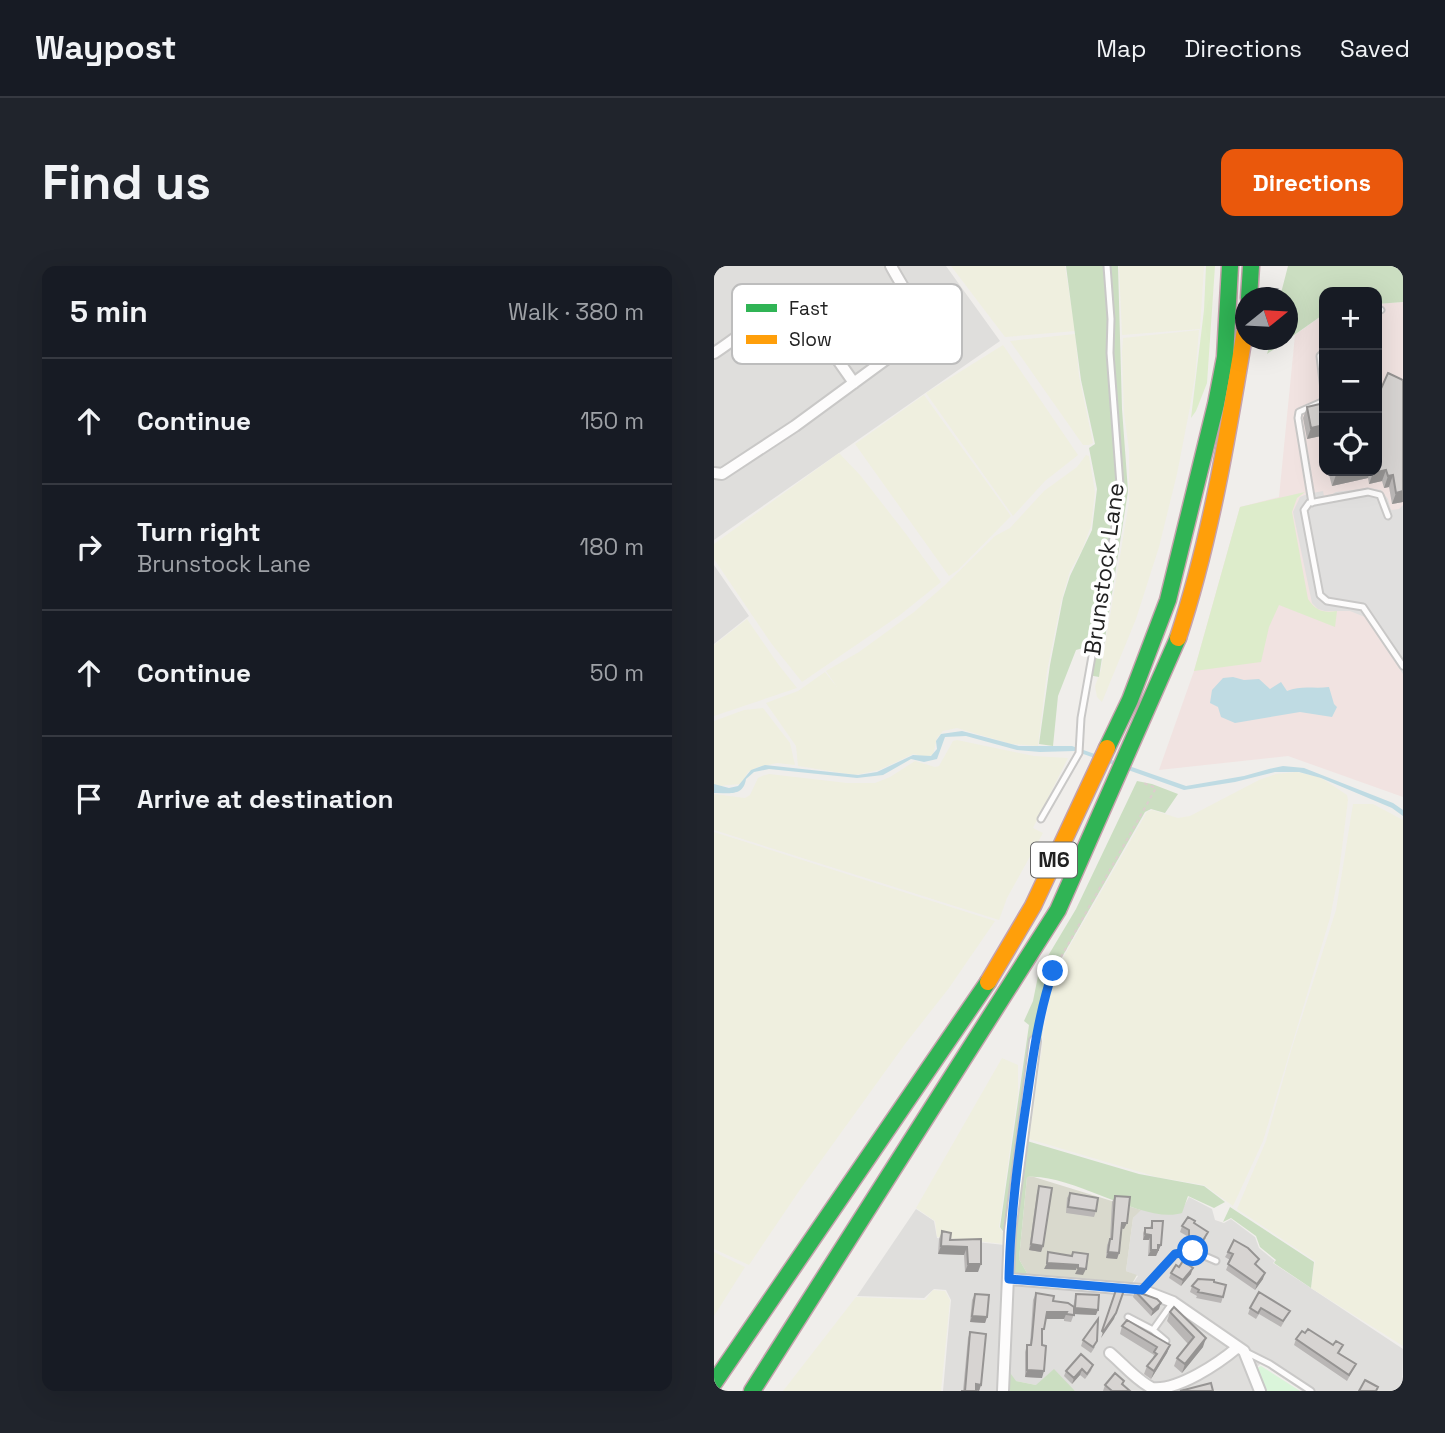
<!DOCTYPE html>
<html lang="en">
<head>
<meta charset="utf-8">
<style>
  body { margin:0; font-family:"Space Grotesk",sans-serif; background:#20242c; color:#f1f3f6 }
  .controls { position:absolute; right:21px; top:21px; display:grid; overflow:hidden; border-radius:14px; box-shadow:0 7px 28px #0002 }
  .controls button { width:63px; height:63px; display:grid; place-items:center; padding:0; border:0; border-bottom:2px solid #363941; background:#171b24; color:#f1f3f6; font:35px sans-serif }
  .compass { position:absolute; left:521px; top:21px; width:63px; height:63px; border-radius:50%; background:#171b24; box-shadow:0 7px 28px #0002; rotate:72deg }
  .stop { position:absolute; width:21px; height:21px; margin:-16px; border:5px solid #1a73e8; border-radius:50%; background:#fff }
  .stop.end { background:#1a73e8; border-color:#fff; box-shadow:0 2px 7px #0008 }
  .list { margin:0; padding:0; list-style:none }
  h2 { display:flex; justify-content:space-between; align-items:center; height:91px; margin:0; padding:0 28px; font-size:30px }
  h2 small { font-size:23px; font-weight:400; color:#9ea1a6 }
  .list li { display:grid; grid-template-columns:46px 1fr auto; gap:21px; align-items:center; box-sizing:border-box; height:126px; padding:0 28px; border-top:2px solid #363941 }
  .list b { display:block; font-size:26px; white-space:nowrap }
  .list p { margin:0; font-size:23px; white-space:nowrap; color:#9ea1a6 }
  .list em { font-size:23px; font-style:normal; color:#9ea1a6 }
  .icon { flex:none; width:38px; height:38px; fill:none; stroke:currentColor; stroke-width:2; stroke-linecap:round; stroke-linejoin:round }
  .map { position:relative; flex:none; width:689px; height:1125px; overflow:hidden; border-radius:14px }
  header { display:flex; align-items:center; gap:42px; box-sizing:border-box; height:98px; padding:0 35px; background:#171b24; border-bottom:2px solid #363941 }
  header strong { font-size:33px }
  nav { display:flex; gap:38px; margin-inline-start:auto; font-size:24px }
  .intro { display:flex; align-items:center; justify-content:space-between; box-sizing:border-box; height:168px; padding:0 42px }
  h1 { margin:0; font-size:49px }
  .button { padding:18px 32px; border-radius:14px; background:#ea580c; color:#fff; font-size:24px; font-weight:700 }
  main { display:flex; gap:42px; padding:0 42px }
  aside { flex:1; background:#171b24; border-radius:14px; box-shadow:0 7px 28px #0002 }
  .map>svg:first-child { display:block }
  .residential { fill:#dfdedc }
  .commercial { fill:#f1e3e1 }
  .construction { fill:#d9d9cd }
  .farmland { fill:#efefdf }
  .grass { fill:#ddeccb }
  .forest { fill:#cbdec1 }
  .park { fill:#daf5da }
  .parking { fill:#e0dfde }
  .water { fill:#bfdbe3 }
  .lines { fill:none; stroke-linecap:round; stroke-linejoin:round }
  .lane-casing { stroke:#c9c8c7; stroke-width:9 }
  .street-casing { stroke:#c9c8c7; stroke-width:14 }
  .fast-casing { stroke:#c5a2ac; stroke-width:19 }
  .slow-casing { stroke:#c5a2ac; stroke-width:19 }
  .path { stroke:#dccecd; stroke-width:2; stroke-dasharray:3.5 3.5; stroke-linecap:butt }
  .lane { stroke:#fdfcfc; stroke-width:5 }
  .street { stroke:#fdfcfc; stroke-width:10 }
  .fast { stroke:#30b455; stroke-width:16 }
  .slow { stroke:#ff9f0a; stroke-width:16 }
  .wall { fill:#b9b6b5 }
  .shaded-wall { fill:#969493 }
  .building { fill:#d7d4d2; stroke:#969493; stroke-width:2 }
  .route { stroke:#1a73e8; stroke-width:9 }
  .labels { text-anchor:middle; stroke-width:7; stroke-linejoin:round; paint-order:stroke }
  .shield { fill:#fff; stroke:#646464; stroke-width:2 }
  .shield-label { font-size:21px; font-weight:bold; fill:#222 }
  .street-label { font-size:23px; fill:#222; stroke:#fff }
  .key { fill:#fff; stroke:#bdbdbd; stroke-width:2 }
  .key-label { font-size:19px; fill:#222 }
</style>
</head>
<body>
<header>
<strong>Waypost</strong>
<nav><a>Map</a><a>Directions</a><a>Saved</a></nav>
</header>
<div class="intro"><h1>Find us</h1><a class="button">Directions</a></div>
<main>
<aside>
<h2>5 min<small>Walk · 380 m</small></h2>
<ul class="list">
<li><svg class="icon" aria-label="ahead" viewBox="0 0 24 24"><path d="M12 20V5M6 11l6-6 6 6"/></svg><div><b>Continue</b></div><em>150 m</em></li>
<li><svg class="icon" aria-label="right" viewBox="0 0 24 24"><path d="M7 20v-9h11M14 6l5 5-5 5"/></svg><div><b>Turn right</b><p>Brunstock Lane</p></div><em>180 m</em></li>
<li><svg class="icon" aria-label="ahead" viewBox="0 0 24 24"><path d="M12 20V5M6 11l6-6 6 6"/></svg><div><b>Continue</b></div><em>50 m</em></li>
<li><svg class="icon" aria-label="arrive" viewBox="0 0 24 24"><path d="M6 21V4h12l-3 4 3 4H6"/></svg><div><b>Arrive at destination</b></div></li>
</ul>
</aside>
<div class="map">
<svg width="689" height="1125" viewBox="0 0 689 1125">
  <rect width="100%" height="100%" fill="#f0eeeb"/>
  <!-- residential -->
  <path class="residential" d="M0 0H232L286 75 0 274Z
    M0 299 35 350 0 378Z
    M475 931 498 943 501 954 510 957 517 953 541 971 545 982 561 995 559 997 689 1083 688 1125H588L547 1097 541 1103 549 1125H361L356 1121 322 1119 302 1115 285 1125H229L237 1034 232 1024 220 1023 210 1032 143 1030 202 943 220 955 223 972 291 979 300 1011 415 1023 424 1010 412 1005 419 952 434 934 469 942Z"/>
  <!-- commercial -->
  <path class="commercial" d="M689 36V531L574 490 445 504 480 405 526 241 565 231 581 69 610 48V205H663V38Z"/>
  <!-- construction -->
  <path class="construction" d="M313 911H320L427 944 419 952 412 1005 423 1009 415 1023 314 1009 305 993Z"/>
  <!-- farmland -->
  <path class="farmland" d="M237 0H351L361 65 291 71Z
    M405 0H490L486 63 408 69Z
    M485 64 481 110 476 141 463 208 445 281 422 353 388 436 383 431 381 420 387 404 415 236V184L410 147 408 86 409 72Z
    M361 68 365 110 379 177 375 179H369L296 75Z
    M289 79 364 189 331 215 299 250 212 127Z
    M210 129 297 250 244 304 235 310 141 178Z
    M125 187 146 209 192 268 227 316 186 349 88 416 57 377 0 293V278Z
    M372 189 375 190 381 226 377 260 368 284 356 305 347 336 333 405 324 480 297 478 243 462 229 465 223 472 219 489 213 491 199 488 165 504 141 509 84 500 82 480 52 437 84 425 111 406 123 421 112 405 145 386 200 346 231 319 281 270 296 262 330 225 363 201Z
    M33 353 64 398 83 422 0 450V379Z
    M49 442 76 477 81 499 63 497 44 501 34 506 27 518 4 520 0 522V455L30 444Z
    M243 474 320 490 354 492 319 562 329 567 293 632 285 654 0 564V528L31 532 36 529 44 512 48 510 55 508 133 517H161L176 511 201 495 221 501 225 500 239 475Z
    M583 506 606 511 633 529 634 534 625 606 616 652 549 875 519 940 490 919 443 911 315 873 338 711 433 546 438 544 464 552 476 550 545 514 562 508Z
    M639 538H659L689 554V1080L597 1022 601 995 523 943 552 875 577 785 622 644Z
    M0 566 281 655 235 722 191 778 85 925 35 999 0 983Z
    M288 792 304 799V826L285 961 291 969V978L223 971 221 955 202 942Z
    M0 986 31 1001 0 1050Z
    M219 1024 231 1025 236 1034 227 1125H69L142 1031 211 1034Z"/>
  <!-- grass -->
  <path class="grass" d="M492 0H501L493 117 482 145 477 152 490 44Z
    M591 226 583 232 578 246 594 333C602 345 609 347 623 345L621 361 565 339 555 361 547 396 480 405 526 241Z"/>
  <!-- forest -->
  <path class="forest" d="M352 0H404L408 143 414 225 385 411 374 409 380 385 369 382 362 384 344 430 339 480 325 478 336 399 349 332 356 310 378 264 383 223 375 182 381 178 367 114Z
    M574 0H689V36L663 38V26H610V48L553 88 557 74H573V32L566 31Z
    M423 515 438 518 464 528 451 547 437 543 431 546 336 712 313 875 425 908 490 920 511 936 500 942 474 930 468 947C430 959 356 906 313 911L305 993 314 1009 301 1010 293 1001 291 968 286 961 315 759 310 755 319 735 325 705 362 643Z
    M516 941 600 996 597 1022 560 997 562 994 546 981 542 970 517 952 509 956Z
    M340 1103 361 1125H285L294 1104 302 1115 322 1119Z"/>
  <!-- park -->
  <path class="park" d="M547 1100 586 1125H551L543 1102Z"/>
  <!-- parking -->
  <path class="parking" d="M655 222 667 224 674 233 677 244 685 243 689 239V408L651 351 636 345H611L604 343 598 337 579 246 586 231 593 228 609 225 610 230H615L622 226Z"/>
  <!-- water -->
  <path class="water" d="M519 411 530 414 545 413 556 423 567 416 573 425C587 419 599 423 615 421L620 438 623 441 618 451 586 446 521 457 507 451 504 441 496 437 498 424 509 412Z
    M248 465 305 480H358L472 520 530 510 555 503 569 500 590 502 679 537 689 544V550L678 542 652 531 607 512 585 506H561L521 516 470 524 361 485 326 486 303 484 252 470 231 471 223 493 210 496 197 493 169 509 143 512 55 503 40 506 32 513C29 532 13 526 0 527V518L15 522 24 520 37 504 51 499 144 509 163 506 199 489 217 490 223 483 222 475 227 468Z"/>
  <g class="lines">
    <!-- lane casing -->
    <g class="lane-casing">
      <path id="lane" d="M663 45 667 44
        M610 86 606 90 610 124
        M598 237 584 152 585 146 610 135
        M674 250 666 229 654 226 595 237 590 244 606 329 613 335 649 341 689 400
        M327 553 365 487 367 452 400 266 406 219 396 87 397 53 393 0
        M429 1023 461 988 479 985 502 995
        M414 1051 439 1064
        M452 1075 439 1064 459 1036
        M534 1087 556 1098 597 1125"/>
    </g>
    <!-- street casing -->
    <g class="street-casing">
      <path id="street" d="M0 87C19 75 50 48 72 45 80 44 86 47 93 50L140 117
        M0 207 8 208 81 160 190 80C211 45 194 32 177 0
        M295 1013 428 1024 459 1036 530 1085 546 1125
        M396 1087C409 1098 422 1114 438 1122 464 1125 505 1097 524 1081
        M289 1125 296 965 321 775"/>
    </g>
    <!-- fast casing -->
    <g class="fast-casing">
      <path id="fast" d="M535 32 537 0
        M393 482 416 434 454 334 502 138 511 91 516 0
        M0 1117 274 716
        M38 1125 344 644 464 372"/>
    </g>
    <!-- slow casing -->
    <g class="slow-casing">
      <path id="slow" d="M464 372C497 272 514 167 531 64
        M274 716 319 640 393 482"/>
    </g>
    <!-- path -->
    <path class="path" d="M324 764 339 705 442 522 427 516"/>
    <!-- lane -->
    <use href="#lane" class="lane"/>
    <!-- street -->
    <use href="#street" class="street"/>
    <!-- fast -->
    <use href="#fast" class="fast"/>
    <!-- slow -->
    <use href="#slow" class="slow"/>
  </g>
  <!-- wall -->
  <path class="wall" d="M666 125 689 236 678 238 675 221 670 222 668 215 655 218 654 212 618 220 614 205H663Z
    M610 137V185L607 170 593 173 589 152 593 141Z
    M325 920 329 980 327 986 315 984 323 926Z
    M356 927 382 945 380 951 352 947 353 932Z
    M401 930 410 963 408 962 405 987 403 993 392 992 393 979 396 973 398 936Z
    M438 955 447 979 442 990H434L435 974H429V967L431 962H436Z
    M480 958 492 972 486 981 481 978 478 980 473 977V970L466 966 468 960Z
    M228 965 236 974 267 973 264 1006H251L250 989 224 988 225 973Z
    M514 986 543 998 542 1000 549 1013 541 1024 512 1004 516 994 511 991Z
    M457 1007 477 1008 467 1020 455 1012Z
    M500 1016 509 1031 507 1037 482 1032 483 1030 476 1026 478 1020Z
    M421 1025 445 1043 437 1050 419 1031Z
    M322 1027 339 1035 359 1041 362 1028 382 1049 360 1048 357 1056 350 1055V1053H332L328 1069V1112L311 1111V1086L313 1079H316L319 1034Z
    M261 1028 273 1051 271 1057 256 1056 258 1034Z
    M536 1042 576 1045 567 1061 545 1048 542 1053 534 1048Z
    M456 1046 489 1081 468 1107 460 1100 463 1092 474 1078 453 1055Z
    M408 1060 456 1079 453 1087 437 1113 430 1108 433 1100 438 1094 440 1089 406 1068Z
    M256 1066 267 1119 265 1125H249L254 1072Z
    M591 1067 619 1079H629L625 1087 642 1098 633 1115 580 1079 582 1073Z
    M369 1074 381 1081 377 1087 367 1080Z
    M379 1099 377 1105 371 1113 366 1109 358 1118 350 1110 352 1105Z
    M410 1115 409 1119 416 1125H389L391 1119Z"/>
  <!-- shaded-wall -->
  <path class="shaded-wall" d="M610 159 607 170 593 173 597 162Z
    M672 204 668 215 655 218 659 207Z
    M640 205H656L654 212 618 220 622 209Z
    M679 209 675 221 670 222 674 210Z
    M689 225V236L678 238 682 227Z
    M408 957H413L410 963 406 962Z
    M431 968 437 969 435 974H429Z
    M317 978 329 980 327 986 315 984Z
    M444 979H447L442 990H434L437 984Z
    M227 980 253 981 250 989 224 988Z
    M394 986 405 987 403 993 392 992Z
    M333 997 364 999 362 1004 330 1003Z
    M254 998H267L264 1006H251Z
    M364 1002 372 1003 369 1009 361 1008Z
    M479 1002 477 1008 467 1020 469 1014Z
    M551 1007 549 1013 541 1024 543 1018Z
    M447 1037 445 1043 437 1050 439 1044Z
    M361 1042 384 1044 382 1049 359 1048Z
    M333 1046H353L350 1053H330Z
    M402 1047 400 1053 387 1072 389 1066Z
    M258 1050 273 1051 271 1057 256 1056Z
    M492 1072 489 1081 468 1107 471 1098Z
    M456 1079 453 1087 437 1113 440 1105Z
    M368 1103 366 1109 358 1118 360 1112Z
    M313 1104 330 1105 328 1112 311 1111Z
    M262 1118 267 1119 265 1125 260 1124Z"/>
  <!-- building -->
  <path class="building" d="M674 107 689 114V225L682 227 679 209 674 210 672 204 659 207V205H663V126L666 125Z
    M610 137V159L597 162 593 141Z
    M621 205H640L622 209Z
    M325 920 338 922 329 980 317 978Z
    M356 927 384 932 382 945 354 941Z
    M401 930 416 931 413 957H408L405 987 394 986 396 973H398Z
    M474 951 481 955 480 957 494 966 488 976 483 973 480 974 475 971V964L468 960Z
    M438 955H449L447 979H444V984H437V969L431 968V962H438Z
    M228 965 237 967 236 974 267 973V998H254L253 981 227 980Z
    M520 974 534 982 545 993 541 998 551 1007 543 1018 514 998 519 988 514 986Z
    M334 986 358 990 359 986 374 988 372 1003 364 1002V999L333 997Z
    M469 995 479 1002 469 1014 457 1007 462 999 465 1001Z
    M484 1013 500 1014V1016L512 1019 509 1031 484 1026 485 1024 478 1020Z
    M402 1024H410L402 1047 389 1066 388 1065Z
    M421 1025 443 1033 447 1037 439 1044Z
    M545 1026 576 1045 569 1055 547 1042 544 1047 536 1042Z
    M322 1027 340 1030 339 1035 354 1037 360 1041V1049L352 1048 353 1046H333L330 1063H328V1079L332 1080 330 1105 313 1104V1079H317L318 1072Z
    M261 1028 275 1029 273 1051 258 1050Z
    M362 1028 385 1029 384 1044 361 1042Z
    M460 1041 492 1072 471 1098 463 1092 480 1071 456 1046Z
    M384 1053 383 1075 379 1081 369 1074Z
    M413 1054 456 1079 440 1105 433 1100 443 1088 440 1086 443 1081 408 1060Z
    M594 1063 619 1079 622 1075 629 1079 624 1087 642 1098 635 1109 582 1073 588 1065 591 1067Z
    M256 1066 272 1068 267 1119 262 1118V1125H247H251Z
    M367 1088 379 1099 373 1108 368 1103 360 1112 352 1105Z
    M401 1107 410 1115 408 1118 416 1125H398L391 1119Z
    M651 1114 664 1121 662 1125H645Z
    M497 1117 499 1125H466Z"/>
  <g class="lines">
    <!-- route -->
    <path class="route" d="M339 705C325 746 319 789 313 832 304 892 296 952 295 1013L428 1024 461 988 479 985"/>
  </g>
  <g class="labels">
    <!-- shield labels -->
    <rect class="shield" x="317" y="576.5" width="46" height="35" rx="5"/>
    <g class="shield-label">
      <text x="340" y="601">M6</text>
    </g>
    <!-- street labels -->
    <g class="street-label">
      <text transform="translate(390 303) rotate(-82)" y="8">Brunstock Lane</text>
    </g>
  </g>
  <!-- legend -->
  <rect x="18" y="18" width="230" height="80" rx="10" class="key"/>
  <rect x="32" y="38" width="31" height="8" fill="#30b455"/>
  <rect x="32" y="69" width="31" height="9" fill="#ff9f0a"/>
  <g class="key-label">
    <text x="75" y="49">Fast</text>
    <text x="75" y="80">Slow</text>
  </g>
</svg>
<div class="controls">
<button>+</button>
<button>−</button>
<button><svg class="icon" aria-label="locate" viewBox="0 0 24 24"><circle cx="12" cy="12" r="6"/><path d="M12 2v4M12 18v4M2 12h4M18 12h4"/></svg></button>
</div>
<svg class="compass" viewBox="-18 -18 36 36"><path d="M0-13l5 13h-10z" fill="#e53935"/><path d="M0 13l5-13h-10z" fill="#9ea1a6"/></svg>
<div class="stop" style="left:479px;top:985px"></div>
<div class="stop end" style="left:339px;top:705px"></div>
</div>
</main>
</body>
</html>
